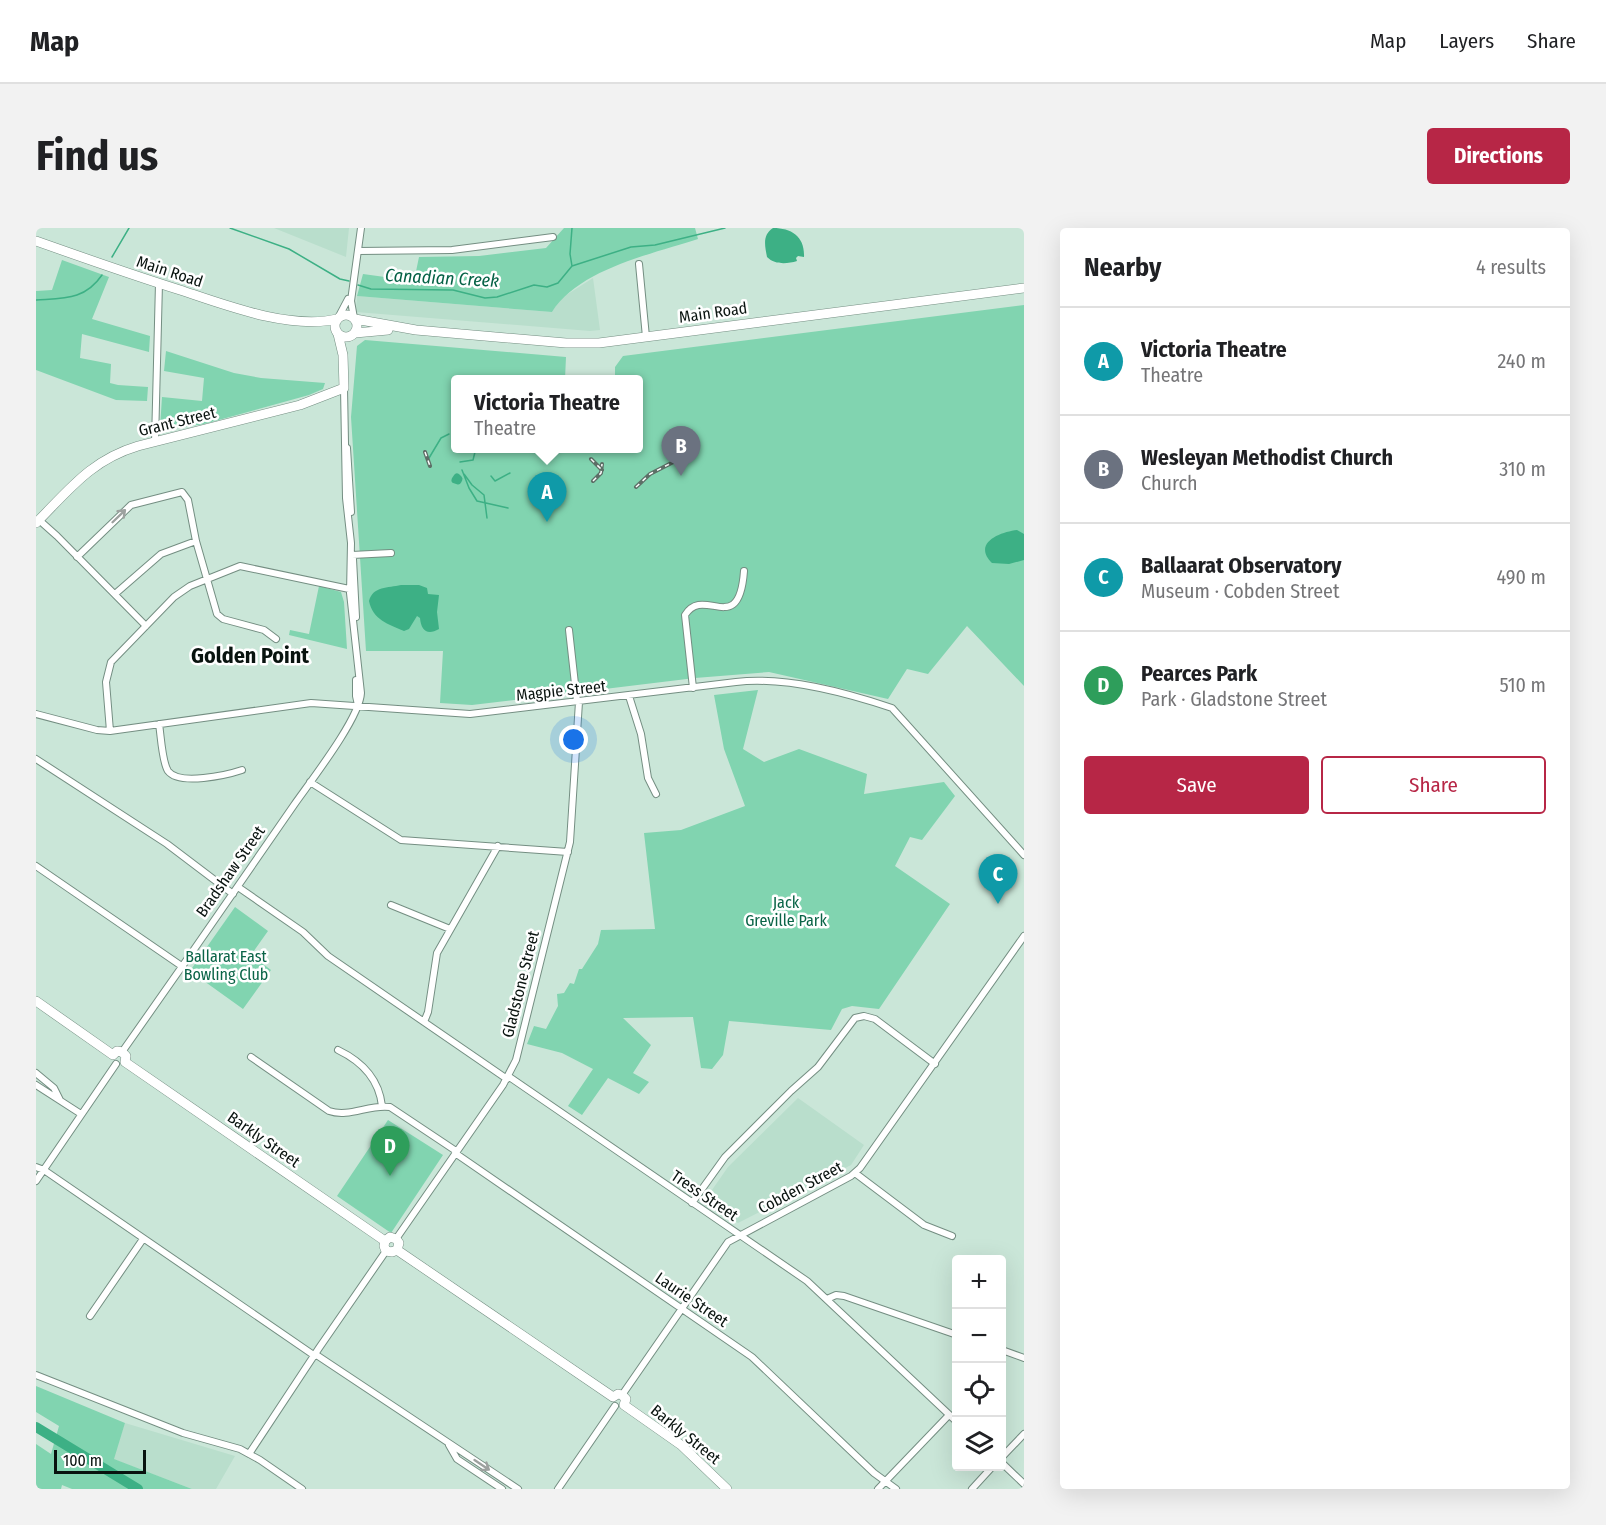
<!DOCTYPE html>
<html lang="en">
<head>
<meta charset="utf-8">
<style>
  body { margin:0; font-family:"Fira Sans Condensed",sans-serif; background:#f2f2f2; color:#202124 }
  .controls { position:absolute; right:18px; bottom:18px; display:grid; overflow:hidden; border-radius:6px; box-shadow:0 6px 24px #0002 }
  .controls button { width:54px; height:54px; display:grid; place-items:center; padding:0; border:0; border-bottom:2px solid #e0e0e0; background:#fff; color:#202124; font:30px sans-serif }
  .scale { position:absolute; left:18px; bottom:15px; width:92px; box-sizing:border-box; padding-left:6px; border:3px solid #09130f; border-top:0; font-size:16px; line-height:21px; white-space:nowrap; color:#09130f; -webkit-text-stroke:4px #fff; paint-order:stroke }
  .you { position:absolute; left:538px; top:512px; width:21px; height:21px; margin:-15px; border:4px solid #fff; border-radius:50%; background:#1a73e8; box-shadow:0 0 0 9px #1a73e833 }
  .badge { display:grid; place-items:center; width:39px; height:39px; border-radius:50%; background:#b72646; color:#fff; font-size:20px; font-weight:700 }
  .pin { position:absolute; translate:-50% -50px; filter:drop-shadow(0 2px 3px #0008) }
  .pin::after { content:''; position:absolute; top:32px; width:21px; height:18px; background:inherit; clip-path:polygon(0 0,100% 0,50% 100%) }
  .popup { position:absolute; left:415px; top:147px; width:192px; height:78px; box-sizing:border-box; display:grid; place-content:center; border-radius:6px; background:#fff; filter:drop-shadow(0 2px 4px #0005); font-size:20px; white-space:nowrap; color:#757577 }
  .popup b { font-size:22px; color:#202124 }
  .popup::after { content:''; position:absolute; left:50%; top:100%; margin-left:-12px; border:12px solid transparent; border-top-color:#fff }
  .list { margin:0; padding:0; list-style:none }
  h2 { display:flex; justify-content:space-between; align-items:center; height:78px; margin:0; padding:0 24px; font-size:26px }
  h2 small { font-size:20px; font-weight:400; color:#757577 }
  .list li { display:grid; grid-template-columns:39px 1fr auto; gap:18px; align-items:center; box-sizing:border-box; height:108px; padding:0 24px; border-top:2px solid #e0e0e0 }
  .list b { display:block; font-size:22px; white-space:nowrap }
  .list p { margin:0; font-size:20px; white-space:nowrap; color:#757577 }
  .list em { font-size:20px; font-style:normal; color:#757577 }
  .actions { display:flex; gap:12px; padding:18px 24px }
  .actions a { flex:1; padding:14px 0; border:2px solid #b72646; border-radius:6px; text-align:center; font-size:21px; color:#b72646 }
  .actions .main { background:#b72646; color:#fff }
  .icon { flex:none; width:33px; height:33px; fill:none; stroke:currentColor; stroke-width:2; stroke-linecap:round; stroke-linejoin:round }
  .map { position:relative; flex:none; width:988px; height:1261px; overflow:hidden; border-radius:6px }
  header { display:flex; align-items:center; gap:36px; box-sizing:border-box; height:84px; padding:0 30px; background:#fff; border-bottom:2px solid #e0e0e0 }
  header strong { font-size:28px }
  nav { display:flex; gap:33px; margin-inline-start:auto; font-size:21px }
  .intro { display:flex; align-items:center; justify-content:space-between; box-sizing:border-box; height:144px; padding:0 36px }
  h1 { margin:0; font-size:42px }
  .button { padding:15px 27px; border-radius:6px; background:#b72646; color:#fff; font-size:21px; font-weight:700 }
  main { display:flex; gap:36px; padding:0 36px }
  aside { flex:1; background:#fff; border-radius:6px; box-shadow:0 6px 24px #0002 }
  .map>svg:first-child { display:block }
  .built { fill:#b9decc }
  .green { fill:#81d4b0 }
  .water { fill:#3db085 }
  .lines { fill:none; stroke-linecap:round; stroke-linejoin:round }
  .stream { stroke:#3db085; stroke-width:1.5 }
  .canal { stroke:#3db085; stroke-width:7 }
  .river { stroke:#3db085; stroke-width:10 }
  .minor-casing { stroke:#748e82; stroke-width:8 }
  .secondary-casing { stroke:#748e82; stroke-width:10 }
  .minor { stroke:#fff; stroke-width:6 }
  .secondary { stroke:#fff; stroke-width:9 }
  .rail-casing { stroke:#5d6f67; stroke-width:4 }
  .rail { stroke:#fff; stroke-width:1.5; stroke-dasharray:4.5; stroke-linecap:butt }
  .oneway { stroke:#9da19f }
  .labels { text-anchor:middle; stroke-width:5; stroke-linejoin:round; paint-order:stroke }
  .street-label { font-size:16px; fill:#09130f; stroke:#fff }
  .park-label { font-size:16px; fill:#0a6447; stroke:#fff }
  .water-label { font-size:18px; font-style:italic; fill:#046145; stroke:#fff }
  .district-label { font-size:22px; font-weight:bold; fill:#09130f; stroke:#fff }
</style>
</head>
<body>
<header>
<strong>Map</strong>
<nav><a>Map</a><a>Layers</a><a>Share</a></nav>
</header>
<div class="intro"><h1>Find us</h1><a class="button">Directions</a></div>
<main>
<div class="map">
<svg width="988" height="1261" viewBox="0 0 988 1261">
  <rect width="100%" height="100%" fill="#cae6d8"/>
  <!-- built -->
  <path class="built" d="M238 0H313L310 29Z
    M557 50 564 102 554 103 320 84 321 68 516 84 524 71Z
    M762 870 828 917 815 937 702 995 669 972 692 939Z
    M89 1195 199 1228 180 1261H156L77 1231Z"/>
  <!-- green -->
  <path class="green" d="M528 0H659L662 11C616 26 543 41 516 84L321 68 327 46 378 53 383 29 443 28 510 20Z
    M26 32 73 49 56 91 114 108 113 124 46 106 44 130 75 136 74 155 82 157 112 159 111 173 80 172 0 142V63L16 62Z
    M988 77V458L931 398 892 446 871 441 852 471 733 444 659 450 436 477 404 475 407 423H330L315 189 321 118 329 112 530 129 529 151 420 152V220H602V152L579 151V139L587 128Z
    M130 123 198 145 225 150 289 155 287 161 273 167 168 196 128 202 124 200 126 169 166 173 168 150 128 143Z
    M283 358 305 364 308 374 311 421 253 407 254 402 273 406Z
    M722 462 707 521 728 534 763 521 831 546 828 566 908 554 919 568 886 612 874 609 859 638 914 676 843 781 816 778 806 781 795 802 693 793 687 827 676 841 665 840 657 789 587 790 615 817 597 845 613 854 603 866 572 850 546 887 532 878 557 841 526 825 491 816 498 798 510 801 522 778 521 766 528 765 534 755 538 756 543 741H546L562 716 565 702 619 701 608 605 645 602 709 578 688 521 678 467Z
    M199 679 232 703 215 727 235 742 207 781 154 743Z
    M352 892 407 927 355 1005 301 968Z
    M0 1158 89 1195 78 1231 156 1261H36L26 1257 25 1261H0V1216L15 1226 23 1198 0 1184Z"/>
  <!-- water -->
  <path class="water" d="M737 0C756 0 769 9 768 29L762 28 760 30 761 33C751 36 739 37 731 29 729 18 726 7 737 0Z
    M981 302 988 306V332L973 336 956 335C936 315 964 304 981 302Z
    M365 357H383L391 360 392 366 403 367 401 384 403 401C391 408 385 402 384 390L381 388 373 401 368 403C352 396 337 392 333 373 337 358 352 360 365 357Z"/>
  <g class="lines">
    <!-- stream -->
    <path class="stream" d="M194 0 253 21 304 51 313 53
      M76 29 93 0
      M536 38 534 26 536 0
      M322 57 335 61 417 62 449 70 461 69 498 57 511 59 522 55 536 38 595 19 619 17 689 0
      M0 72C28 70 49 72 66 47
      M393 230 405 210 413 206
      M424 234 437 232 440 220
      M426 242 433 260 441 273 472 280
      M428 246 436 257 448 267 451 290
      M455 248 459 253 474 245"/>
    <!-- canal -->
    <path class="canal" d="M421 249 423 251 422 253 419 252Z"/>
    <!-- river -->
    <path class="river" d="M0 1199 102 1261"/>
    <!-- minor casing -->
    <g class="minor-casing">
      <path id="minor" d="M322 23 416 22 517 9
        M603 36 610 109
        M302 90 312 71
        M318 90 315 73 325 0
        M119 214 123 55
        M311 220 315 284
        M3 292 21 308 110 398
        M316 327 355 325
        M41 329 95 277 146 264 152 272 160 313 181 386 187 391 228 402 240 411
        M317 331 320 389
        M79 366 125 326 160 313
        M533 402 541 474
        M320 452V468L322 477
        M657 460 649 387C668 356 703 411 708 343
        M593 468 605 506 612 550 620 566
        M0 486 61 502 74 503 275 475 434 486 700 454C749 448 808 464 856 480L988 627
        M123 496C125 508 126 534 132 543 143 558 191 547 206 542
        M74 503 70 454 75 434 138 369 154 358 204 338 318 362
        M0 531 131 616 197 666
        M274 554 365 612 532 624
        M0 638 147 739
        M202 659 267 704 292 728 471 851
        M355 677 414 701
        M388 794 392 784 401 725 462 618
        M302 822C327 834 343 851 346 878
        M86 824C144 742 201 660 258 577 274 554 324 490 325 465L314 365 315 315 310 270 308 160
        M215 829 293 883C313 890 333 876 354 879L420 923
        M0 845 18 860 24 872
        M472 848 771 1053 921 1194
        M0 857 45 886
        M419 925 716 1129 838 1245 860 1261
        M0 939 8 942 279 1128
        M819 945 888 997 916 1008
        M0 953 80 836
        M656 975 689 929 755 863 782 839 819 790 828 788 839 791 899 836
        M360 1011 467 857 480 832 534 614 543 474
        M791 1071 800 1067 808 1068 921 1107
        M54 1088 107 1011
        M966 1122 988 1130
        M279 1126 482 1261
        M0 1147 147 1205 204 1221 224 1232 266 1261
        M586 1167 692 1014 815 948 824 940 988 708
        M413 1217 421 1231 466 1261
        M213 1226 283 1120 350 1023
        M966 1229 988 1206
        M966 1235 988 1256
        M522 1261 579 1178
        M842 1261 913 1187
        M936 1261 957 1238"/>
    </g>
    <!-- secondary casing -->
    <g class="secondary-casing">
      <path id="secondary" d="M0 13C48 30 96 47 144 62 189 77 254 102 301 91
        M299 98a11 11 0 1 1 22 0a11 11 0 1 1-22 0Z
        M319 91 380 102 530 115H563L988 60
        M319 105 352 102
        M0 295C33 262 55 232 102 218L264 177 308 160 307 127 302 106
        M0 773 77 827
        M77 827 81 823 86 824 90 828 89 834
        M89 834 349 1013
        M349 1013 354 1009 360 1011 363 1015 361 1022
        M349 1013 348 1018 350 1023 356 1024 361 1022
        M361 1022 577 1169
        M577 1169 582 1166 586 1167 590 1171 588 1177
        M588 1177 645 1217 691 1261"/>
    </g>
    <!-- minor -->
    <use href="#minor" class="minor"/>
    <!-- secondary -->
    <use href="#secondary" class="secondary"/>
    <!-- rail casing -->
    <g class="rail-casing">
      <path id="rail" d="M389 224 394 238
        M555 231 566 242
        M557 253 565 245 566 236
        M600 259 614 246 653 226"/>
    </g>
    <!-- rail -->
    <use href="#rail" class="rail"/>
  </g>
  <!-- one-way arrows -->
  <defs><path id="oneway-shaft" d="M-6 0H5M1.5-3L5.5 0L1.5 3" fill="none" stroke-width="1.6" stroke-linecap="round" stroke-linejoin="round" transform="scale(1.5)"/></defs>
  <g class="oneway">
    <use href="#oneway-shaft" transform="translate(83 288) rotate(-44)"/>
    <use href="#oneway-shaft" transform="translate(446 1237) rotate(34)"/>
  </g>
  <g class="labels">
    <!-- street labels -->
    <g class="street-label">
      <text transform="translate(134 43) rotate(18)" y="6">Main Road</text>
      <text transform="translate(677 84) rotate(-8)" y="6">Main Road</text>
      <text transform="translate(141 193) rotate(-14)" y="6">Grant Street</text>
      <text transform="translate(525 462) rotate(-6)" y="6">Magpie Street</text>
      <text transform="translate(194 643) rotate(-55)" y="6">Bradshaw Street</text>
      <text transform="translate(484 756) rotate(-76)" y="6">Gladstone Street</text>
      <text transform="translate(228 911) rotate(35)" y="6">Barkly Street</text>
      <text transform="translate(764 959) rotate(-28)" y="6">Cobden Street</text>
      <text transform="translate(669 967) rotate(34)" y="6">Tress Street</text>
      <text transform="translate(656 1071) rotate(34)" y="6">Laurie Street</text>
      <text transform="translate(650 1206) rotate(39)" y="6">Barkly Street</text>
    </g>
    <!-- park labels -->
    <g class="park-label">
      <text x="750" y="680">Jack<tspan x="750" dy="18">Greville Park</tspan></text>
      <text x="190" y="734">Ballarat East<tspan x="190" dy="18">Bowling Club</tspan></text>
    </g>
    <!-- water labels -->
    <g class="water-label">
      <text transform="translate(406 50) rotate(3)" y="6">Canadian Creek</text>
    </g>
    <!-- district labels -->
    <g class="district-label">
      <text x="214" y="435">Golden Point</text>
    </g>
  </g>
</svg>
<div class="controls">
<button>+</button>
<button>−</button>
<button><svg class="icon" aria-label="locate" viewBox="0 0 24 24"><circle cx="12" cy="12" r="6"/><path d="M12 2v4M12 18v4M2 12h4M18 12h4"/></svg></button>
<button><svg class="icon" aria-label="layers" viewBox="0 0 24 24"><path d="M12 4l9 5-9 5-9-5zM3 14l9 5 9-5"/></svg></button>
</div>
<div class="scale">100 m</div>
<div class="you"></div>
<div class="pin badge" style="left:511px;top:294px;background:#0f9aa8">A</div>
<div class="popup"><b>Victoria Theatre</b>Theatre</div>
<div class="pin badge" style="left:645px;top:248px;background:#6b7280">B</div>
<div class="pin badge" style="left:962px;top:676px;background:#0f9aa8">C</div>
<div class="pin badge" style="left:354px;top:948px;background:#2e9e5b">D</div>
</div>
<aside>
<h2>Nearby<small>4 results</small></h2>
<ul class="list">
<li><span class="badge" style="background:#0f9aa8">A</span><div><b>Victoria Theatre</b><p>Theatre</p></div><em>240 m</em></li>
<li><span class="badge" style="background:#6b7280">B</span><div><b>Wesleyan Methodist Church</b><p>Church</p></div><em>310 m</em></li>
<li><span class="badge" style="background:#0f9aa8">C</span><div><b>Ballaarat Observatory</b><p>Museum · Cobden Street</p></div><em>490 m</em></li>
<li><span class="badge" style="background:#2e9e5b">D</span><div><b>Pearces Park</b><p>Park · Gladstone Street</p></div><em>510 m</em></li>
</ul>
<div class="actions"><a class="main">Save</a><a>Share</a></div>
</aside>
</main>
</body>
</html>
